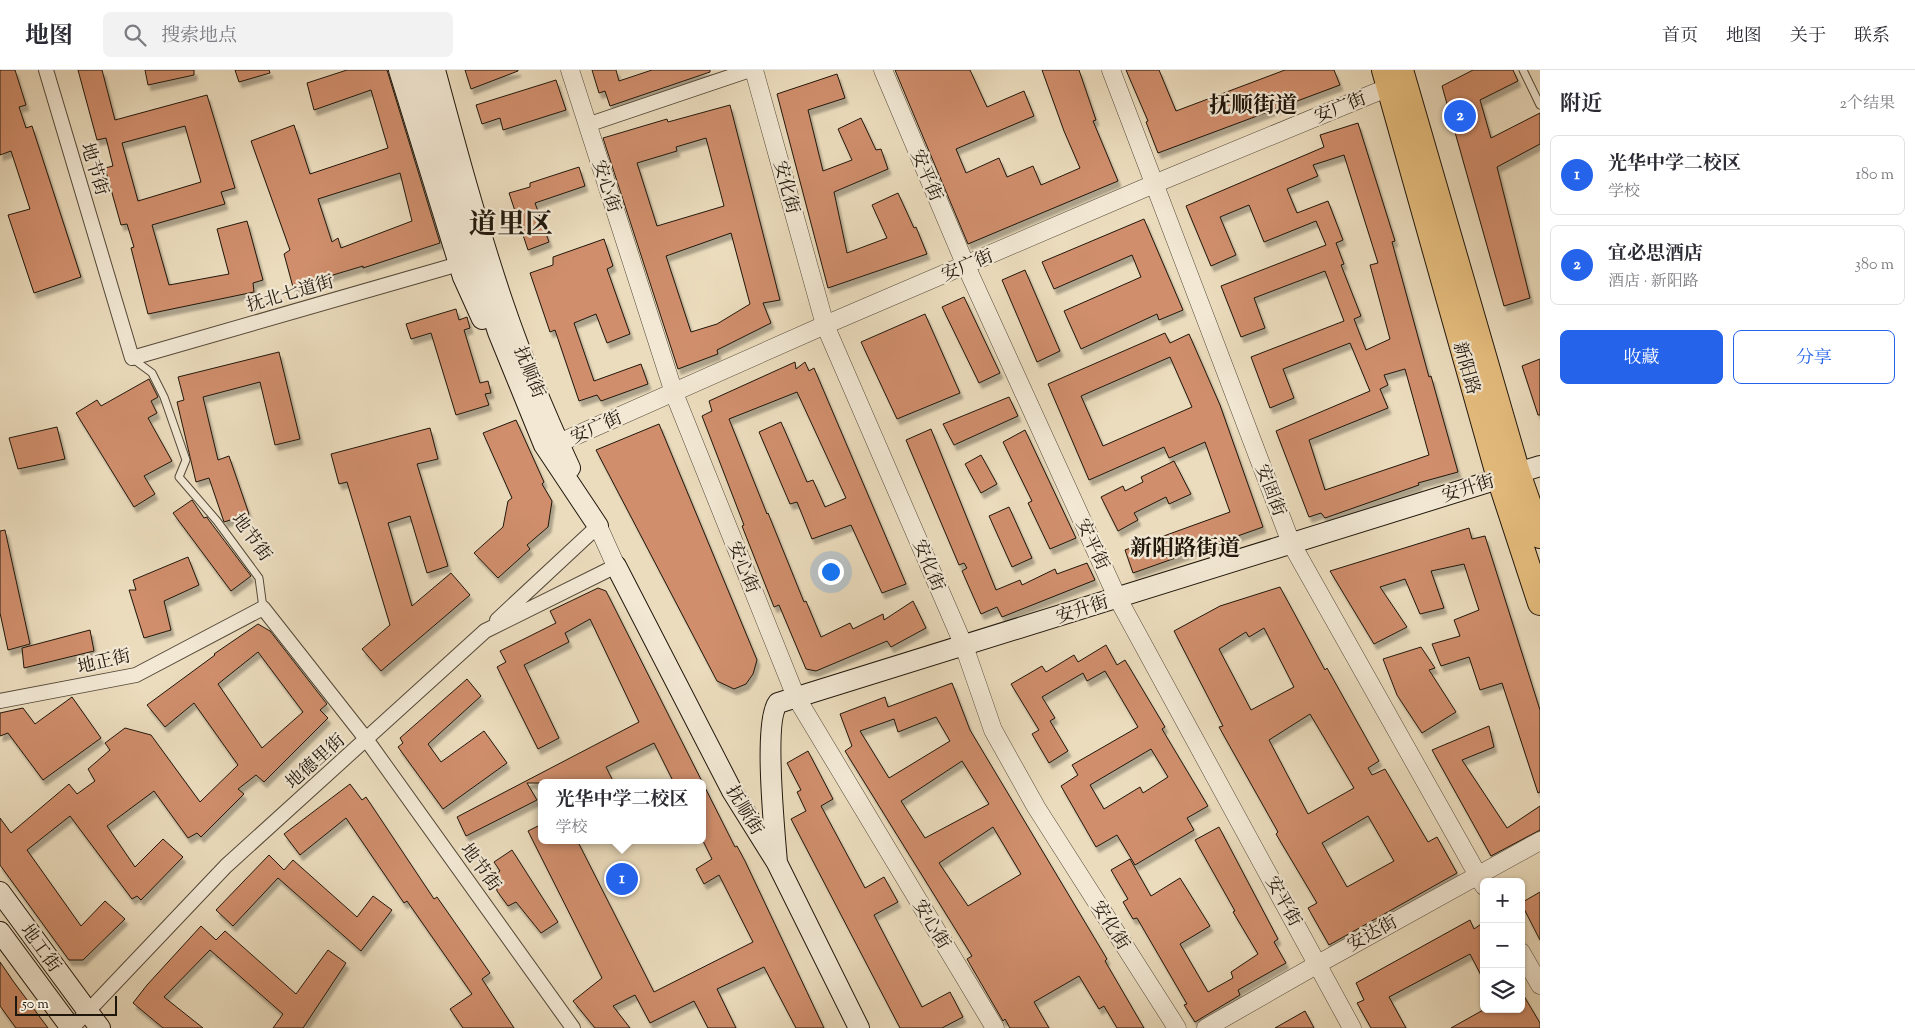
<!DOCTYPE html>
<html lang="zh">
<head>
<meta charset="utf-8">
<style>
  body { margin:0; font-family:"Sorts Mill Goudy","Noto Serif SC",serif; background:#f2f2f3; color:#2b2b33 }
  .controls { position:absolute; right:15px; bottom:15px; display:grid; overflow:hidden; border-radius:8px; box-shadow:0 1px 4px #0004 }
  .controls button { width:45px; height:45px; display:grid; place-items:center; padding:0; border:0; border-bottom:1px solid #e1e1e2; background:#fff; color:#2b2b33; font:25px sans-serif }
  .scale { position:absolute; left:15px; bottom:12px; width:102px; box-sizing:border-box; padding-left:5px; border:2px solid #20170c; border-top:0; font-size:14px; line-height:18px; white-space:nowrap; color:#20170c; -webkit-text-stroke:4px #f2e8d4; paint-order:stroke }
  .you { position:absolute; left:830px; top:501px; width:18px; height:18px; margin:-12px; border:4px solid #fff; border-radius:50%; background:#1a73e8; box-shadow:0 0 0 8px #1a73e833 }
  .badge { display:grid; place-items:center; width:32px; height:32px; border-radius:50%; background:#2563eb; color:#fff; font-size:16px; font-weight:700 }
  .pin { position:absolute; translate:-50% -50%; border:2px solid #fff; box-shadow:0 1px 5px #0006 }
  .popup { position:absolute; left:538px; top:709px; width:168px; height:65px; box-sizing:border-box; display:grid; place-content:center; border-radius:8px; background:#fff; filter:drop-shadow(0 1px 4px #0005); font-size:16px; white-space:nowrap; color:#7c7c81 }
  .popup b { font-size:19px; color:#2b2b33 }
  .popup::after { content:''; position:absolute; left:50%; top:100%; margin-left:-10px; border:10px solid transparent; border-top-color:#fff }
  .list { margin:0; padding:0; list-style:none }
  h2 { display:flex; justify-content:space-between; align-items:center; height:65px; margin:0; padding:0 20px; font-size:21px }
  h2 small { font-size:16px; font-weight:400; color:#7c7c81 }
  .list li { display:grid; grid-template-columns:32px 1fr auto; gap:15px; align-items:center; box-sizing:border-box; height:80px; margin:0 10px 10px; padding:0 10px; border:1px solid #e1e1e2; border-radius:8px }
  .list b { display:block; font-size:19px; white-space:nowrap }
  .list p { margin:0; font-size:16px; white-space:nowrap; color:#7c7c81 }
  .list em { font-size:16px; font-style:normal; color:#7c7c81 }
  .actions { display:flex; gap:10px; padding:15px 20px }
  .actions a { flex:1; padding:11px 0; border:1px solid #2563eb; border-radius:8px; text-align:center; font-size:18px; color:#2563eb }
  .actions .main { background:#2563eb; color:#fff }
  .icon { flex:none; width:28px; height:28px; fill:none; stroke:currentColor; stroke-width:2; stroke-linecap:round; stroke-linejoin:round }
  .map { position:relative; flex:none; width:1540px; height:958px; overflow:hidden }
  header { display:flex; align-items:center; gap:30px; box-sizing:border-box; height:70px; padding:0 25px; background:#fff; border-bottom:1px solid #e1e1e2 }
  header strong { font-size:24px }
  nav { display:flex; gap:28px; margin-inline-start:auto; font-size:18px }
  .search { width:350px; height:45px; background:#f2f2f3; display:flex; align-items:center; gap:12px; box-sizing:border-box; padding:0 18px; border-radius:8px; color:#7c7c81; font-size:19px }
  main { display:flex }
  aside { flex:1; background:#fff }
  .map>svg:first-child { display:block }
  .building { fill:#d08e6c; stroke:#20170c; fill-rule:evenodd; filter:url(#shadow) }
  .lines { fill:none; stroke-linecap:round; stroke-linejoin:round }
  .service-casing { stroke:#534838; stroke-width:9 }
  .minor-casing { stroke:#534838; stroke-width:16 }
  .tertiary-casing { stroke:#534838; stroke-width:19 }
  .secondary-casing { stroke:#20170c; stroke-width:22 }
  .trunk-casing { stroke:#20170c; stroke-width:26 }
  .service { stroke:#f2e8d4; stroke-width:7 }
  .minor { stroke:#f2e8d4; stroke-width:14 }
  .tertiary { stroke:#f2e8d4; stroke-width:18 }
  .secondary { stroke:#f2e8d4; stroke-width:20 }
  .trunk { stroke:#e6be7e; stroke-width:24 }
  .labels { text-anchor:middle; stroke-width:4.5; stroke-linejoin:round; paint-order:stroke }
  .street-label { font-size:18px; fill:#20170c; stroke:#f2e8d4 }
  .district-label { font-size:22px; font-weight:bold; fill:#20170c; stroke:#f2e8d4 }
  .town-label { font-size:28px; font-weight:bold; fill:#20170c; stroke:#f2e8d4 }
</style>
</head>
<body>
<header>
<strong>地图</strong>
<div class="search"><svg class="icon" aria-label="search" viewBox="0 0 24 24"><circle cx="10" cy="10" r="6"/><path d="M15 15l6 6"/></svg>搜索地点</div>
<nav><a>首页</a><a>地图</a><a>关于</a><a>联系</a></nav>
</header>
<main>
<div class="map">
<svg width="1540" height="958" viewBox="0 0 1540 958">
  <defs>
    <filter id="shadow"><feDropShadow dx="3" dy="5.5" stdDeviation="1" flood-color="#0004"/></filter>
  </defs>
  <rect width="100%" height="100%" fill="#ebdcbd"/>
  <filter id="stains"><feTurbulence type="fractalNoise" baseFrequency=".004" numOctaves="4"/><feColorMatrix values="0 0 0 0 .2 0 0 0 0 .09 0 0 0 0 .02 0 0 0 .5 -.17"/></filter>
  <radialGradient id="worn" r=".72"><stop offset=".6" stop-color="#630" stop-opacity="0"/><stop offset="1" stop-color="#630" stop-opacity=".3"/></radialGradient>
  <!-- building -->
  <path class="building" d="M0 0H15L26 35 19 37 26 58 32 56 81 207 34 223 8 145 30 139 11 81 0 85Z
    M78 0H102L115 50 207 25 235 118 221 122 225 134 152 155 169 215 229 204 217 159 247 151 263 210 253 213 254 222 148 244 131 178 134 177 127 154 121 155 105 98 113 96 106 68 97 70ZM185 56 201 112 138 131 122 73Z
    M145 0H194V5L148 15Z
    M235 0H269L270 3 239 12Z
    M347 0H387L440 173 363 198V196L293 217 284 184 290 180 251 71 294 55 310 104 388 78 371 20 314 40 307 13ZM400 103 412 151 341 178 338 168 332 172 318 129Z
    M465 0H518V1L471 19Z
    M592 0H616L619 11 652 0H710V2L610 36 605 21 599 23Z
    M895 0H970L987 37 1024 21 1034 46 956 79 966 103 999 88 1007 107 1033 96 1041 115 1080 98 1064 61 1042 0H1079L1096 50 1093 51 1118 111 968 174Z
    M1126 0H1159L1176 41 1285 0H1334L1340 15 1158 83 1146 52 1148 51Z
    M1473 0H1513L1518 11 1480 30 1491 68 1540 43V74L1497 97 1530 228 1504 236 1442 16Z
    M837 4 845 28 808 40 823 101 852 90 838 59 861 48 876 80 881 79 888 99 834 122 847 183 887 168 872 135 898 123 914 158 916 157 927 184 828 218 777 24Z
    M556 10 566 40 503 60 500 48 482 54 476 35Z
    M730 35 780 230 763 233 771 253 717 280 718 284 678 299 603 68 667 49 668 52ZM706 68 724 136 657 156 637 93 677 81 676 77ZM731 163 750 234 717 254 691 262 666 186Z
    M1358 53 1395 171 1392 172 1429 307 1431 306 1458 402 1418 413 1419 415 1325 448 1321 443 1309 447 1276 361 1370 321 1350 273 1283 299 1294 328 1270 338 1251 287 1344 251 1325 201 1254 228 1265 258 1241 267 1221 216 1326 175 1316 151 1264 172 1249 135 1220 147 1236 185 1211 196 1186 136 1324 77 1320 65ZM1344 85 1378 193 1370 195 1390 269 1366 280 1354 249 1361 246 1341 195 1344 194 1336 173 1343 170 1328 131 1297 143 1287 119 1318 106 1313 95ZM1405 299 1429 385 1325 420 1309 370 1388 338 1380 319 1388 315 1384 305Z
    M579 97 585 116 535 133 549 172 528 180 509 123 530 117V113Z
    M1144 149 1183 240 1159 250 1157 244 1081 279 1064 241 1141 207 1132 185 1054 219 1042 192Z
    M604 169 613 196 607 199 630 264 607 273 596 244 574 253 594 311 641 294 648 314 601 331 597 325 579 331 555 260 550 262 530 203 553 195V187Z
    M1025 200 1060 281 1037 292 1002 210Z
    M964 227 1000 303 979 313 942 237Z
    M456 239 459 250 467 247 470 258 464 260 480 313 488 311 491 323 485 324 489 335 456 345 431 263 411 269 406 254Z
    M925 244 960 323 897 349 861 272Z
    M1165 263 1170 273 1189 264 1220 335 1263 457 1133 503 1125 480 1230 442 1205 372 1169 388 1164 377 1089 410 1048 314ZM1170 287 1192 337 1103 376 1081 326Z
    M279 282 300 369 275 375 260 312 203 327 218 390 229 386 249 444 224 452 209 408 196 412 177 332 184 330 178 307Z
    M1540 289V345H1538L1522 296Z
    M795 292 796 299 805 292 809 301 814 298 906 514 882 523 851 455 812 469 797 432 790 434 759 362 781 352 807 412 813 410 825 437 846 428 797 322 729 349 767 444 768 443 804 532 806 531 821 567 850 553 853 559 883 544 884 550 913 531 926 558 891 577 887 571 816 601 806 599 779 535 774 537 742 456 744 455 702 346 712 341 709 331Z
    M149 309 158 327 151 331 157 343 148 348 172 391 144 406 155 424 134 437 76 343 97 330 101 336Z
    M1009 327 1018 346 954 375 943 354Z
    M516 350 544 412 542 414 552 431 548 457 527 475 530 479 498 508 474 483 503 457 508 431 512 428 483 363Z
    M659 354 757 590 753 604 746 614 734 619 717 611 596 380Z
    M57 357 65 389 18 399 9 368Z
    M430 358 438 389 417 394 448 496 427 503 410 446 388 453 412 536 451 503 470 525 381 601 362 579 390 555 347 412 339 414 331 384Z
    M931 359 996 520 1020 510 1022 515 1055 499 1057 504 1087 493 1095 510 1002 547 997 537 981 544 962 501 967 498 964 493 959 495 906 370Z
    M1025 360 1076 468 1050 479 1028 433 1032 431 1003 372Z
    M981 385 997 414 981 423 965 394Z
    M1174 391 1191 424 1169 434 1166 427 1134 443 1138 450 1118 461 1101 427 1123 416 1125 421 1143 412 1141 407Z
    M192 430 204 448 207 447 208 449 251 506 231 521 173 443Z
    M1009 437 1032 488 1012 497 989 446Z
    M1469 458 1472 469 1485 466 1540 640V722L1538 723 1502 613 1480 620 1469 587 1441 596 1432 574 1460 566 1454 550 1479 540 1464 494 1431 501 1444 538 1420 544 1405 509 1380 517 1407 557 1374 574 1330 501Z
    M5 460 30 574 8 580 0 543V461Z
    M188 487 199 515 164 531 171 560 144 568 129 520H136L133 510Z
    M1280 517 1325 600 1327 598 1379 691 1368 698 1372 705 1385 699 1428 772 1437 767 1457 803 1329 875 1308 838 1317 833 1276 764 1278 762 1219 657 1223 656 1174 561 1220 536ZM1264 558 1294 617 1251 640 1219 579 1246 562 1249 567ZM1310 644 1354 718 1308 744 1269 670ZM1368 746 1394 791 1347 817 1322 773Z
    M598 518 606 521 735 777 737 776 745 791 824 958H796L764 897 717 919 736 958H708L694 931 650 953 635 925 613 936 630 958H595L573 931 602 908 528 761 542 754V770H577L654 922 753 872 719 805 704 814 696 799 712 789 702 769V713H674L654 673 606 697 614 713H527L537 730 466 766 457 747 639 652 590 549 565 563 569 572 524 595 559 668 538 679 497 597 506 592 500 581 556 553 550 541Z
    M258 554 270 561 327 634 320 640 328 648 264 712 256 705 238 719 244 724 201 767 197 763 188 768 154 721 107 756 135 797 163 769 183 787 141 830 137 826 132 829 70 746 27 780 81 856 105 831 125 849 83 890H69L0 795V748L11 763 69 714 77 724 95 711 88 699 110 680 105 673 125 658 151 665 200 732 238 695 194 633 165 657 147 635 215 585 214 584ZM258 582 303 642 262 678 218 614Z
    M90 560 94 581 24 598 22 578Z
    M1106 575 1117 595 1125 590 1165 657 1162 659 1208 736 1187 748 1194 760 1135 795 1117 765 1096 777 1061 716 1078 705 1072 695 1138 657 1105 601 1087 611 1083 603 1042 627 1055 648 1050 651 1068 681 1049 693 1032 664 1039 660 1011 614 1042 596 1046 602 1074 585 1078 592ZM1151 679 1168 707 1143 723 1140 717 1104 739 1090 715Z
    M1421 577 1435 598 1429 600 1456 642 1422 663 1397 625 1383 589Z
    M467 609 481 626 428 674 441 692 484 661 507 693 443 739 398 677 403 673 400 668Z
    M952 613 970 660 1107 889 1105 891 1144 958H1117L1104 936 1099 939 1079 906 1034 932 1049 958H1010L1005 949 1003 951 967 889 972 886 845 681 852 676 840 644 885 627 888 637ZM936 647 950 671 889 708 860 661 894 649 898 662ZM962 691 989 734 925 768 901 731ZM993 757 1021 804 968 836 939 793Z
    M72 627 101 668 43 710 8 663 0 666V643L23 638 35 654Z
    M1489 656 1494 677 1462 690 1507 758 1540 736V760L1491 786 1432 680Z
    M808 681 833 729 821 736 865 818 884 807 898 832 874 845 922 937 950 922 963 947 942 958H900L791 749 806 741 797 722 801 720 787 693Z
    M350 714 362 730 366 727 434 829 437 827 490 903 482 909 514 958H463L450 939 472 924 407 831 404 833 346 748 300 785 284 764Z
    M1219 757 1278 869 1274 872 1286 893 1238 920 1240 925 1195 952 1184 935 1187 934 1137 848 1133 849 1123 832 1128 829 1111 800 1130 789 1151 826 1180 808 1210 856 1180 874 1208 922 1233 908 1231 902 1258 884 1233 842 1235 841 1195 770Z
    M512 780 558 852 541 863 516 832 508 836 497 821 495 805 500 801 494 792Z
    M269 785 284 800 293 790 357 847 373 826 392 840 361 881 278 808 233 856 216 840Z
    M1540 822V870L1521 833Z
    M1470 850 1474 859 1484 852V911L1470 884 1389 927 1406 958H1371L1357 933 1364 930 1356 913Z
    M201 856 216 870 225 861 296 924 328 880 346 893 303 958H273L283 944 210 880 164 927 203 958H163L133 933 147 915Z
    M0 892 13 911 48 958H16L0 936Z
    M1521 921 1540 953V958H1451L1485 939H1521Z
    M1305 941 1314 958H1275Z"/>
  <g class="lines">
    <!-- service casing -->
    <g class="service-casing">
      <path id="service" d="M1523 0 1540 35
        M133 289 152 303 164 327 186 390 179 407 217 451 259 508 263 538"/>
    </g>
    <!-- minor casing -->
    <g class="minor-casing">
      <path id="minor" d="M46 0 132 288 459 194
        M587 55 750 0
        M497 550 598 456
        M0 631 136 605 263 538 366 669 573 958
        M72 958 226 796 485 561 616 496"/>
    </g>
    <!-- tertiary casing -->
    <g class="tertiary-casing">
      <path id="tertiary" d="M570 0 674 323 796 627 995 958
        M754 0 825 255 964 576 993 660 1036 737 1177 958
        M883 0 966 196 1117 527 1352 958
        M1111 0 1291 473 1484 816
        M559 373 825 255 1154 114 1377 22
        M598 456 616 496
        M1521 882 1540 915
        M1206 958 1318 894 1540 771"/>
    </g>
    <!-- secondary casing -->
    <g class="secondary-casing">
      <path id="secondary" d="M399 0 463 207 482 249
        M418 0 476 195 498 262 544 375 598 456
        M435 0C456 78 477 156 503 233 522 289 545 344 570 398
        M616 496 732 721 777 793 859 958
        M777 793C775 766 763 651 778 633L1540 396
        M0 822 100 958
        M0 862 71 958"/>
    </g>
    <!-- trunk casing -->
    <g class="trunk-casing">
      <path id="trunk" d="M1384 0 1499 408 1540 533
        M1401 0 1518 403 1540 466"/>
    </g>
    <!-- service -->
    <use href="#service" class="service"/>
    <!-- minor -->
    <use href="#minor" class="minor"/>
    <!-- tertiary -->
    <use href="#tertiary" class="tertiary"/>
    <!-- secondary -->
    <use href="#secondary" class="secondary"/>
    <!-- trunk -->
    <use href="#trunk" class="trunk"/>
  </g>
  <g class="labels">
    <!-- street labels -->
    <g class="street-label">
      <text transform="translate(1340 37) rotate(-22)" y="6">安广街</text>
      <text transform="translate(95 99) rotate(73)" y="6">地节街</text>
      <text transform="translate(927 105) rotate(67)" y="6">安平街</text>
      <text transform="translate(607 116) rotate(72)" y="6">安心街</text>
      <text transform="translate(787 117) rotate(75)" y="6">安化街</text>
      <text transform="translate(967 195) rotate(-23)" y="6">安广街</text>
      <text transform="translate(290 223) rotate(-16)" y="6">抚北七道街</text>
      <text transform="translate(1467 298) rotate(74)" y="6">新阳路</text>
      <text transform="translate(530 302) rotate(68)" y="6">抚顺街</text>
      <text transform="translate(596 357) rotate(-24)" y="6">安广街</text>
      <text transform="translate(1468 418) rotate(-17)" y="6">安升街</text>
      <text transform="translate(1271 420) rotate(69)" y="6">安固街</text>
      <text transform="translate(252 467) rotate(54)" y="6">地节街</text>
      <text transform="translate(1093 474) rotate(65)" y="6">安平街</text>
      <text transform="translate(929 495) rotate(67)" y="6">安化街</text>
      <text transform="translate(744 497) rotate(68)" y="6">安心街</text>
      <text transform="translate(1082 539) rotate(-18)" y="6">安升街</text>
      <text transform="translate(104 591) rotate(-13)" y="6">地正街</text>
      <text transform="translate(315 691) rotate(-42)" y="6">地德里街</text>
      <text transform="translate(745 740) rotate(59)" y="6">抚顺街</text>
      <text transform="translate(481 797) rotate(54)" y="6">地节街</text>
      <text transform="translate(1284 831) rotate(61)" y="6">安平街</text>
      <text transform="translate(932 854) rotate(59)" y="6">安心街</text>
      <text transform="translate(1111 855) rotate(58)" y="6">安化街</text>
      <text transform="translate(1372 863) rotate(-29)" y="6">安达街</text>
      <text transform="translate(41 878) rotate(54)" y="6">地工街</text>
    </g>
    <!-- district labels -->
    <g class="district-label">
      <text x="1253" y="42">抚顺街道</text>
      <text x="1185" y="485">新阳路街道</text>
    </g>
    <!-- town labels -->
    <g class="town-label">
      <text x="511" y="163">道里区</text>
    </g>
  </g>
  <rect width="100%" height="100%" filter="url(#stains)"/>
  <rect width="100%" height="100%" fill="url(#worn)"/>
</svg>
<div class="controls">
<button>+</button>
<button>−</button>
<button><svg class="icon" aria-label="layers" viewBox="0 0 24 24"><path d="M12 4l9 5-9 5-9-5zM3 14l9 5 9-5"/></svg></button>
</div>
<div class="scale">50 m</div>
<div class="you"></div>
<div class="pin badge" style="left:622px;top:809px">1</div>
<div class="popup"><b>光华中学二校区</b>学校</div>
<div class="pin badge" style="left:1460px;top:46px">2</div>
</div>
<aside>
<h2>附近<small>2个结果</small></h2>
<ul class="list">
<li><span class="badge">1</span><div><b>光华中学二校区</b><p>学校</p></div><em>180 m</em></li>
<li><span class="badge">2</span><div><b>宜必思酒店</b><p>酒店 · 新阳路</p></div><em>380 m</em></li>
</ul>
<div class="actions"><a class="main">收藏</a><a>分享</a></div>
</aside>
</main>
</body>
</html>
